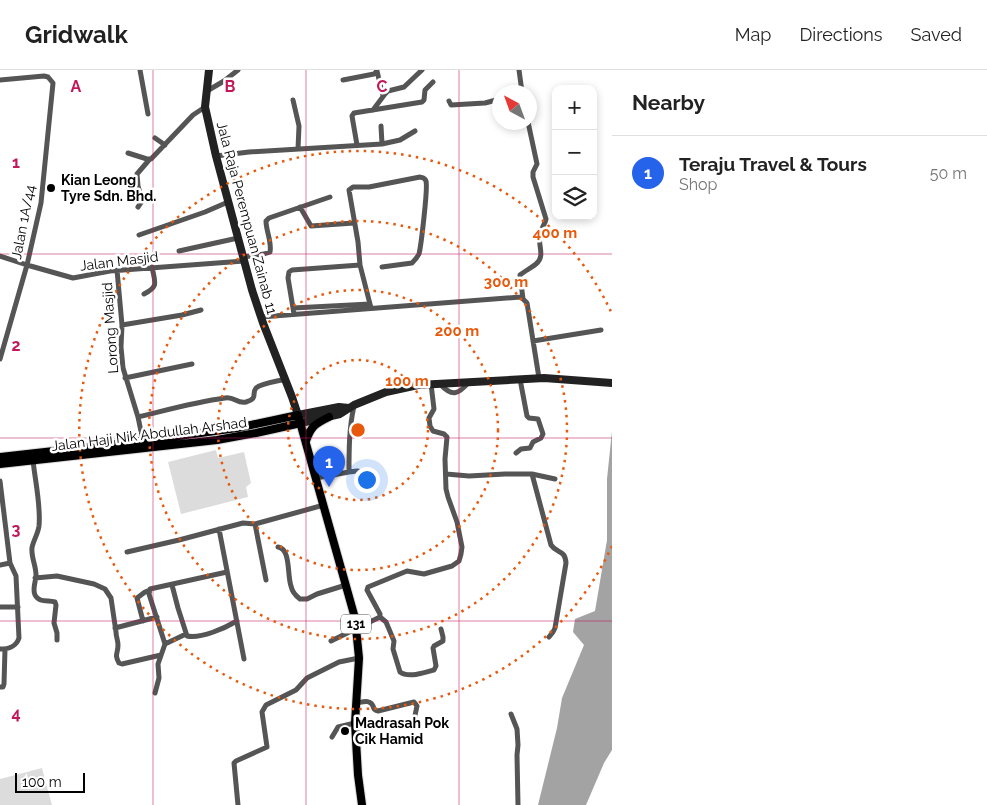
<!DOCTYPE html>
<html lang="en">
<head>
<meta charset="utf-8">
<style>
  body { margin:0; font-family:Raleway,sans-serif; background:#f6f6f6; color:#222 }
  .controls { position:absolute; right:15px; top:15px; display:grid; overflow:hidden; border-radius:10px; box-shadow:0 2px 8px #0003 }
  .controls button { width:45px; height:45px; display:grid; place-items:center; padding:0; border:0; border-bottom:1px solid #e0e0e0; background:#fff; color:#222; font:25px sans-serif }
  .compass { position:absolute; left:492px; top:15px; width:45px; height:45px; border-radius:50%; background:#fff; box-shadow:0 2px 8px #0003; rotate:319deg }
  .scale { position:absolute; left:15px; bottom:12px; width:70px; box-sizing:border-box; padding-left:5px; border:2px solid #000; border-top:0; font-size:14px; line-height:18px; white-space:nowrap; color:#000; -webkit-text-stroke:4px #fff; paint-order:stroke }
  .you { position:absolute; left:366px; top:409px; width:18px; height:18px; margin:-12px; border:4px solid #fff; border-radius:50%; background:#1a73e8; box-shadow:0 0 0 8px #1a73e833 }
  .badge { display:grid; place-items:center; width:32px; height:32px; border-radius:50%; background:#2563eb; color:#fff; font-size:16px; font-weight:700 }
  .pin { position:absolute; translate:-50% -41px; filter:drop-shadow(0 1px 2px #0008) }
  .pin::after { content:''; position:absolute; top:26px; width:18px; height:15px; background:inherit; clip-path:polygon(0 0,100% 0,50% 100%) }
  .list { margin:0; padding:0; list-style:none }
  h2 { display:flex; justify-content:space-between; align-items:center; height:65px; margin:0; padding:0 20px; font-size:21px }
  h2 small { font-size:16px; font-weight:400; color:#767676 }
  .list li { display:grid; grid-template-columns:32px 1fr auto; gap:15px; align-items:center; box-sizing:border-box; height:75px; padding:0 20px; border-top:1px solid #e0e0e0 }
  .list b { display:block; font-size:19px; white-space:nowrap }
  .list p { margin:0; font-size:16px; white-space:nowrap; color:#767676 }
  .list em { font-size:16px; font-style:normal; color:#767676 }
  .icon { flex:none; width:28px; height:28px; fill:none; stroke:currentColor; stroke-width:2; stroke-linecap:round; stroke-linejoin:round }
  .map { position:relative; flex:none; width:612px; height:735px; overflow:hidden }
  header { display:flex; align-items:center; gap:30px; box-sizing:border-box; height:70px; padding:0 25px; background:#fff; border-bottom:1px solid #e0e0e0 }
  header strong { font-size:24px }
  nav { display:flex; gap:28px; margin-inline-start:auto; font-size:18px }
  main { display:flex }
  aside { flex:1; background:#fff }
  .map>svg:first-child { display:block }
  .green { fill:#dcdcdc }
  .water { fill:#a3a3a3 }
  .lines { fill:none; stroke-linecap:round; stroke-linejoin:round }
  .primary-casing { stroke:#dbdbdb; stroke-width:10 }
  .minor { stroke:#555; stroke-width:5 }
  .secondary { stroke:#222; stroke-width:8 }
  .primary { stroke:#000; stroke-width:8 }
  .grid { fill:none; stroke:#c2185b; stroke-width:1; stroke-opacity:0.55 }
  .ring { fill:none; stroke:#e8590c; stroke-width:2.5; stroke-dasharray:2.5 5 }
  .poi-dot { fill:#000; stroke:#fff; stroke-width:2 }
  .labels { text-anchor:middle; stroke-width:5; stroke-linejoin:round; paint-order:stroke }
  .shield { fill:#fff; stroke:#4c4c4c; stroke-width:1 }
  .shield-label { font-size:12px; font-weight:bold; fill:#000 }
  .poi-label { font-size:14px; font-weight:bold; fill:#000; stroke:#fff; text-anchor:start }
  .street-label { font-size:14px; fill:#000; stroke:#fff }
  .grid-label { font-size:16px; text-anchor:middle; font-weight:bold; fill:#c2185b; stroke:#fff; stroke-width:5; stroke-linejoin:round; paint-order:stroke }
  .centre { fill:#e8590c; stroke:#fff; stroke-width:2.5 }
  .ring-label { font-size:15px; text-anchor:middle; font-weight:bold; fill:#e8590c; stroke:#fff; stroke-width:5; stroke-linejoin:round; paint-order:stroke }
</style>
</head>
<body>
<header>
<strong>Gridwalk</strong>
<nav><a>Map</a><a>Directions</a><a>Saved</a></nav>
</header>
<main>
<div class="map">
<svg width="612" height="735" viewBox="0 0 612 735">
  <rect width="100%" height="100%" fill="#fff"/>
  <!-- green -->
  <path class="green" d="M216 380 218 388 244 382 251 413 246 417 248 427 181 444 168 392Z
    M42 698 52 735H0V709Z"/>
  <!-- water -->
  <path class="water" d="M612 361V680L604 693 586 735H538L557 658 562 628 584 575 573 562 575 549 595 541 607 470V409Z"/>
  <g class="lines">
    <!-- primary casing -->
    <g class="primary-casing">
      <path id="primary" d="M306 371C311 356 315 354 329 347
        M0 387 143 371 237 358 298 345 355 548 359 588 355 653 358 705 362 735
        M0 394 217 370 256 363 301 353"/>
    </g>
    <!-- minor -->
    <path class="minor" d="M140 0 148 44
      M519 0 522 22
      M377 1 383 26
      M0 10 44 6 48 7 53 13 41 133 27 195 0 289
      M343 10 374 4 376 2 377 0
      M207 21 224 11 238 0
      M293 30 299 56 298 79
      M449 31 451 35 485 33 500 29
      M373 40 385 24 388 21 404 17 422 0
      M381 56 382 74
      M155 68 165 75
      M357 75 352 46 354 43 422 32 424 30 425 20 433 12
      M128 83 147 89H151L193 45 205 37
      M216 86 249 82 382 74 400 70 415 61
      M138 137 142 131 138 116 137 104 149 90
      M300 137 311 156 354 153
      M139 165 205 142 228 132
      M179 181 238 168
      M0 186 27 195 73 208 110 201 244 191
      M243 187 264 184 270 182C272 172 266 161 266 151L269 148 330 127
      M117 200 122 255 121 277 123 298 138 347 143 371
      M144 224C159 216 155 213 152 197
      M523 229 520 205C525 201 531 198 536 194 546 186 537 174 540 164 541 158 545 155 546 149L533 107V102L537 94 528 52
      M293 238 370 234
      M371 238 360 195 358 172 349 120 353 117H369L420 107C423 108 425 108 426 111 428 118 421 176 419 184 417 188 415 190 412 193L382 197
      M294 244 288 208 289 202 292 200 360 195
      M261 247 521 227 527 233 539 308
      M122 255 182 245 201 240
      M533 271 601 260
      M125 308 192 294
      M440 314C452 327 458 325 469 312
      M138 347C167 340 195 332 225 328 234 326 237 334 246 332 259 328 251 324 256 318 261 313 279 311 286 309
      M516 383 521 379 530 378 533 372 541 368 543 364 538 349 529 348 527 346 520 309
      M33 390C35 411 41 435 39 456 38 464 33 471 32 478 31 487 36 496 36 505 36 511 32 519 35 525 39 533 48 530 55 532L56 535 54 553 57 563V570
      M349 402 357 401 368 403
      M446 404 469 406 505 404H532L555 409
      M532 404 551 475C557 484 565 479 566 493L555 558 553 562 549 567
      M316 408 349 402C349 380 349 358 354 336
      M0 411 10 493 16 506 19 568C16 577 9 579 0 579
      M255 454 266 510
      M219 459 244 589
      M278 477C291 479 287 505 291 516 292 521 296 526 300 529H307L317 524 346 515
      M127 482 179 470 243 453 255 454 324 435
      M0 495 10 493
      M35 508 57 506 94 514 105 519 111 528 116 562C116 567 118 570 118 575 118 584 114 584 119 593L122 594 161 585
      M172 515 178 538 187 566C201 569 225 558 237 551
      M0 537H18
      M380 547 386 552 394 571 393 579 400 602C408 608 424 603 434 600L436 596 433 578 434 576 443 571V567L441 559
      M143 551 137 528 145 522 150 520
      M115 558 157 547
      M331 571 380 547V544L367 520 368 517 407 501 424 504 452 496 459 491 461 484 462 477 457 452 448 427 446 419 445 389 447 367 444 364 433 361 430 356 429 348 434 339 431 314
      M165 574 149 524 150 519 227 502
      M0 617H3L4 614 5 579
      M155 623 159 608 158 594 165 574 186 564
      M356 633C363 632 370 629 373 636 375 641 373 639 378 641L414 632 417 636 414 650
      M511 644 517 659 518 675 517 685 518 735
      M332 667 338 657 355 653
      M238 735 234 693 236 691 267 677 262 642 266 635 296 620 307 608 339 592 359 588"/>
    <!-- secondary -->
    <path class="secondary" d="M209 0 205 37 216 86 252 220 263 253 292 327 298 345 339 337 349 338
      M301 353 340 344 354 335 386 322 418 315 544 308 612 313"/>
    <!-- primary -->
    <use href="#primary" class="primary"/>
  </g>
  <!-- grid -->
  <path class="grid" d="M153 0V735M306 0V735M459 0V735M0 184H612M0 368H612M0 551H612"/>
  <!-- distance rings -->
  <g class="ring">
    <circle cx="358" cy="360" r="70"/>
    <circle cx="358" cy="360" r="140"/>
    <circle cx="358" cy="360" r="209"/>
    <path d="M612 476A279 279 0 1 1 612 244"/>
  </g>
  <!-- markers -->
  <g class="poi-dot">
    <circle cx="51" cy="118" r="5"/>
    <circle cx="345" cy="661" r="5"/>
  </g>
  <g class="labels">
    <!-- shield labels -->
    <rect class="shield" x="341" y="544.5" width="30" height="19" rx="4"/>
    <g class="shield-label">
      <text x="356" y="558">131</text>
    </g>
    <!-- poi labels -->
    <g class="poi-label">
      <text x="61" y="115">Kian Leong<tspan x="61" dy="16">Tyre Sdn. Bhd.</tspan></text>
      <text x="355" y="658">Madrasah Pok<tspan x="355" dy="16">Cik Hamid</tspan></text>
    </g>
    <!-- street labels -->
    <g class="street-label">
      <text transform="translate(247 148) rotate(75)" y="5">Jala Raja Perempuan Zainab 11</text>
      <text transform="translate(23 152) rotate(-79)" y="5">Jalan 1A/44</text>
      <text transform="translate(119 191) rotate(-7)" y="5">Jalan Masjid</text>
      <text transform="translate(110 258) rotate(-94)" y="5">Lorong Masjid</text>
      <text transform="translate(149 364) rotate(-7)" y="5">Jalan Haji Nik Abdullah Arshad</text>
    </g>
  </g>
  <g class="grid-label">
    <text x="76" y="22">A</text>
    <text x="230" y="22">B</text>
    <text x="382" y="22">C</text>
    <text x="16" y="98">1</text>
    <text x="16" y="281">2</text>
    <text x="16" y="465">3</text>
    <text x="16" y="649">4</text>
  </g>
  <circle cx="358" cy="360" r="8" class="centre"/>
  <g class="ring-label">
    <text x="555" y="168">400 m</text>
    <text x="506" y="217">300 m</text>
    <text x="457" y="266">200 m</text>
    <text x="407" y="316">100 m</text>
  </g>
</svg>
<div class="controls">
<button>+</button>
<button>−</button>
<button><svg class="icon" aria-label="layers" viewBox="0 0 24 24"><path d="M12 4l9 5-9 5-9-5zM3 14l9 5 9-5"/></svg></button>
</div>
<svg class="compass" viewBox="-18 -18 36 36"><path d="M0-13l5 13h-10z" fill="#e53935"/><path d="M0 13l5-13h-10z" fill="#767676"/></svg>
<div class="scale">100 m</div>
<div class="you"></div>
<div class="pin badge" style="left:329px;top:417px">1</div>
</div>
<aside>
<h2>Nearby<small></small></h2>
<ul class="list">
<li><span class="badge">1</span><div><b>Teraju Travel &amp; Tours</b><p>Shop</p></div><em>50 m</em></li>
</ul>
</aside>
</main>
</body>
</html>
